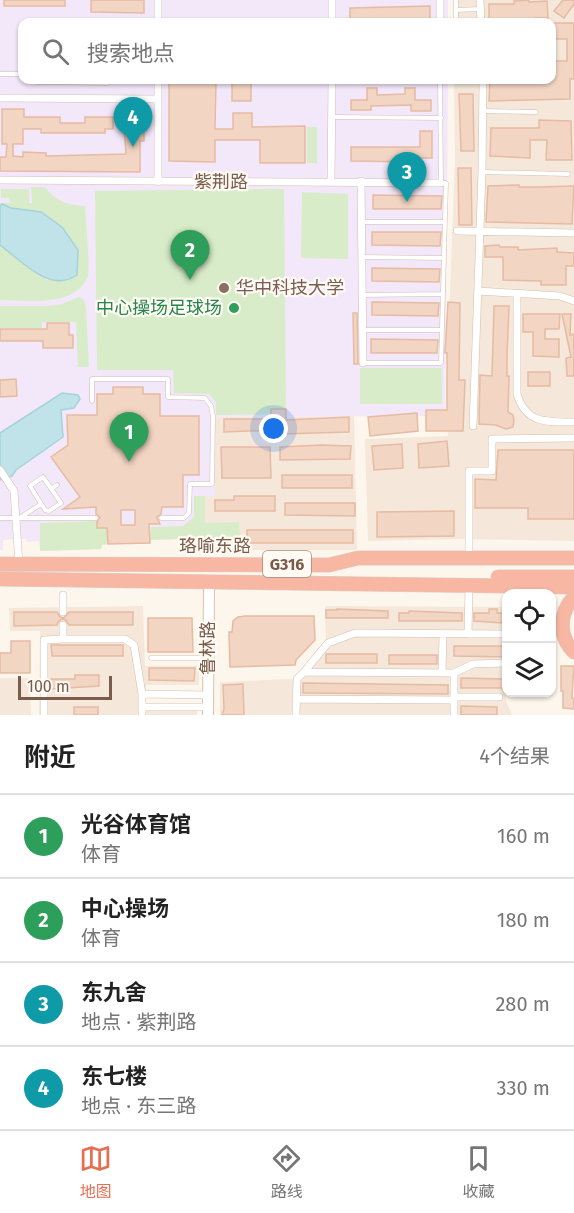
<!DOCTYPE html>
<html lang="zh">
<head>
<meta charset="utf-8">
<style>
  body { margin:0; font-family:"Fira Sans","Noto Sans SC",sans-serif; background:#f6f6f6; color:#222 }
  .controls { position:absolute; right:18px; bottom:18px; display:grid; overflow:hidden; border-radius:12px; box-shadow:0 2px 4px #0004 }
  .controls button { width:54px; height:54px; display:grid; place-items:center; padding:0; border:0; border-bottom:2px solid #e0e0e0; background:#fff; color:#222; font:30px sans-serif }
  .scale { position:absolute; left:18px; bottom:15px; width:94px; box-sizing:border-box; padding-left:6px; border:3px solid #7a5c4d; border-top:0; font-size:16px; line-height:21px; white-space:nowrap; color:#7a5c4d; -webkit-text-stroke:4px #fffaf3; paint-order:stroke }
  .you { position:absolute; left:274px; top:429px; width:21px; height:21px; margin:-15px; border:4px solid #fff; border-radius:50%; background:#1a73e8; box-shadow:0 0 0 9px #1a73e833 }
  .badge { display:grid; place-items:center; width:39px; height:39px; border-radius:50%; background:#e76f51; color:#fff; font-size:20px; font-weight:700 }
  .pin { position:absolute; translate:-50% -50px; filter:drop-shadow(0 2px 3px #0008) }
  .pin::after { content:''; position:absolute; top:32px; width:21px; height:18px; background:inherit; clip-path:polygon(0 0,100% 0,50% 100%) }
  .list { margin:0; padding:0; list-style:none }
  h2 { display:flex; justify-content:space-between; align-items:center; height:78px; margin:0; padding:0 24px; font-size:26px }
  h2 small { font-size:20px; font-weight:400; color:#767676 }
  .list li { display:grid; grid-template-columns:39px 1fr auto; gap:18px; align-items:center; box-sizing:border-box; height:84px; padding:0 24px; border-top:2px solid #e0e0e0 }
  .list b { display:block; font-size:22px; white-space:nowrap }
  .list p { margin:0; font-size:20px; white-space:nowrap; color:#767676 }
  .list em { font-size:20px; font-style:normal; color:#767676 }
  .icon { flex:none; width:33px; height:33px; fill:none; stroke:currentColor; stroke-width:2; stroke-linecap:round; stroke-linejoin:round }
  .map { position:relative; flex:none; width:574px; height:715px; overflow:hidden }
  .search { position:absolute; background:#fff; box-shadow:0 2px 4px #0004; left:18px; right:18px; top:18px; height:66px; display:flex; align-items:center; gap:15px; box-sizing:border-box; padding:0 21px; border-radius:12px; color:#767676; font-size:22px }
  .sheet { height:414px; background:#fff }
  nav { display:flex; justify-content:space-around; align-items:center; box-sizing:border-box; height:84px; border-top:2px solid #e0e0e0; background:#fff; font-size:16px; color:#767676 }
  nav a { display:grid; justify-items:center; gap:3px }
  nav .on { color:#e76f51 }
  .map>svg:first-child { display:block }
  .residential { fill:#f5e8da }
  .education { fill:#f3e8fa }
  .green { fill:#d8ecc9 }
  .water { fill:#bfe3e8; stroke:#a5d3da; stroke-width:1.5 }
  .building { fill:#f3d5c3; stroke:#e6bba3; stroke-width:1.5; fill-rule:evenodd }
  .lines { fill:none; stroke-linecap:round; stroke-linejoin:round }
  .lane-casing { stroke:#d1beb0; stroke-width:5 }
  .street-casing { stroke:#d1beb0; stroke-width:8 }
  .secondary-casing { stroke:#d6c0b0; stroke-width:12 }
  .highway-casing { stroke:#dad1cd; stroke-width:15 }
  .lane { stroke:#fff; stroke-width:4 }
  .street { stroke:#fff; stroke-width:7 }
  .secondary { stroke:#fff; stroke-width:10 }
  .highway { stroke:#f7b7a3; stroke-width:14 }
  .education-dot { fill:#8d6e63; stroke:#fffaf3; stroke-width:2 }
  .leisure-dot { fill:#2e9e5b; stroke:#fffaf3; stroke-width:2 }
  .labels { text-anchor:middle; stroke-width:4.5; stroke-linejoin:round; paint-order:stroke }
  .shield { fill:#fffaf3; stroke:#a28b7f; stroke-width:1.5 }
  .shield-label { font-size:16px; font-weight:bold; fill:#7a5c4d }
  .street-label { font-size:18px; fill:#7a5c4d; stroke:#fffaf3 }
  .education-label { font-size:18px; fill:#785e54; stroke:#fffaf3; text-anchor:start }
  .leisure-label { font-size:18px; fill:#27864d; stroke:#fffaf3; text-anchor:end }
</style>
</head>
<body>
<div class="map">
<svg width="574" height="715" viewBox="0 0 574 715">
  <rect width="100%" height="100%" fill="#fdf6ec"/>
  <!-- residential -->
  <path class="residential" d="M454 0H574V541L458 539 368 541 365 439 448 436 446 396 455 159 454 80H552V22H454Z
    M354 416 357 550H251L250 537 205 538V496H214V417Z
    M143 606 145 666H199V685H146V710L197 711V715H39L40 631H10L9 608Z
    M325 606 506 607V701L512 715H220V682L292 679 326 641Z
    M0 678H30L31 715H0Z"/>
  <!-- education -->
  <path class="education" d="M0 0H448V22H22V80H448L445 416 214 417 215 496 205 497V538L151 540 150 543 108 544 102 545 101 549 40 551 39 541 27 542 26 539H17L3 540V550H0Z"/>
  <!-- green -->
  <path class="green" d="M307 127H317V163H307Z
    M31 187H45C56 202 68 205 85 206 86 217 90 270 88 276 75 308 29 300 0 300V242V245L48 281 41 212 11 208 3 204 0 207V203H13L10 202 9 198H1V189H29V203H32Z
    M284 189 286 414 216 415V402L209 394 174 393 173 370H97L95 191Z
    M302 192 348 194V259L301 258Z
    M79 297 84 300 86 307 89 367H78L76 322H42V328H0V306H48L62 304Z
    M360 368H442V404H360Z
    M194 496H205V523L239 522 240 537 150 540 151 527 183 526 194 517Z
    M97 521V528H107L108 544 102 545 101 549 40 551V523Z"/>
  <!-- water -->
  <path class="water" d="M2 204 11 208 41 212 62 227 78 250 77 275C50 294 22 261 0 245V207Z
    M62 393 78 395 80 399 74 408 61 410 63 437 16 470 12 476 0 480V433Z"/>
  <!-- building -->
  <path class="building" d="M4 0H65V6H4Z
    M91 0H144V13L91 12Z
    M529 0V2L547 1 548 18H535V22H489V4H514V1Z
    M563 0H574V4L564 18 554 11Z
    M430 6V20L350 21V8Z
    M552 23H574V79H570V99L489 101 490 80H552V61H567V39H552Z
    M169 81H216L215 129H233V113H252V127L305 126V163H260V140H215V162L169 161Z
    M232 82H251V101H232Z
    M367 88H377V95L405 94V88H415V100H431V111H411V105L371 106V110H351V100H367Z
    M459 94H473L474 151H461Z
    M2 109H24V117H60V123H85V117H113V129H105V133H41V129H23V144H13V156L23 157V152L46 153V156L126 154 124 126H144V141H140V172L0 171V157H6L7 144H2Z
    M539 120 571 121 572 160H546L547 140H530V158L490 156 491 128H539Z
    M420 131H432V158H414V162L351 161V147H420Z
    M458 168H471L472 225H459Z
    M519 185V187H539L574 186 572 224 486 222 488 186Z
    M373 195 442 196 441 209H373Z
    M372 232H441L440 246 372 245Z
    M499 245 500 247H518V250L557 248V252L574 253V266H566V285H541V281L503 280V257H485V246Z
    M372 268 440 269 439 282 372 281Z
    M372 302 439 303 438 316 372 315Z
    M448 302 460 303 459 380H465L463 431H426V410H447V353H445Z
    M494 306H509L507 355V376H509L508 412 513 415 514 420 513 427 506 429 496 425 479 424 480 375 492 376Z
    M353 313H357L358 364H354Z
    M523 314H560L559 329H545V339H559V357L533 356V332H523Z
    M562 314H571L570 335 574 334V376H567L566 358 571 357Z
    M47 323H69V335H73V348H43V341H0V329H47Z
    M371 339 438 340 437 353H371Z
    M528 372H550V386H528Z
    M16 379 17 396 0 397V380Z
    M113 387H143V394H160V416H199V475H183V507H162L161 514 157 517 160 524H149L150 543 108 544 107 528H97V522L100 517 96 514V507L63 509 80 497 51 457 68 445 67 415H97V394H113ZM121 510H135V525H121Z
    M271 409H286V420L349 417V432L280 434 279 430 224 432V419H271Z
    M417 413 418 431 370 436 368 417Z
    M447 441 449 466 419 468 418 444Z
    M402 444 403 468 374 470 372 446Z
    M322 445 351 446 350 459 280 460V447Z
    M221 447H270L271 478H222Z
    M498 450H574V519H528V508H475V479L496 480Z
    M282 475H352V488H282Z
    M234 496H275V511H215V500H234Z
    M285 503H355V516L285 515Z
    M454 511V536L377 537V512Z
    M247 530H353V543H247Z
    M337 609 388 611V618H326V610H337Z
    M489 609H497V613H507V621H502V623L474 621V613H489Z
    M409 611 462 613V621H399V613H409Z
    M14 612H57L60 617 64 618 69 612H133V625H69L66 620 62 619 58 622 57 625 14 626Z
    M245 616H314L315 640 296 660 295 665 230 667 229 632H232L233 621 238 617Z
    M148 618H192L193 652H148Z
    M11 641H30V673H0V653H11Z
    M51 645H123V656H52Z
    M454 646H507V657L454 656Z
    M326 654H377V663H326Z
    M389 655H437V664H389Z
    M561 666H574L572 698H574V709L563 708V691H561Z
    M149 668H195L194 681 149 680Z
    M75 675H99V686L51 689V679H75Z
    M461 678 504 679V688H461Z
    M303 683 448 685V694L303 693Z
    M243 684 244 715H222L224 709 223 685Z
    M461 706 497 707V715H461Z
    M74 707H98V715H74Z"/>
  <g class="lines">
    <!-- lane casing -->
    <g class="lane-casing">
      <path id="lane" d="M456 10 480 9
        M456 22V0
        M0 74H22
        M37 80V82L108 83V80
        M483 111 536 112
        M333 117 441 118
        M483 172 568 174
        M362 222H445
        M362 257 444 258
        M363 295 443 294
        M363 330H442
        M363 363H441L446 183H441L440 80
        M92 401V379H168V397L205 398 211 406 213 416 212 484H190L189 513 184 518H161
        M43 477 61 503 49 511 45 510 30 486Z
        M51 489 57 485
        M0 518H96
        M18 519 41 504
        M151 658H208"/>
    </g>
    <!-- street casing -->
    <g class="street-casing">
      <path id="street" d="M158 0V22
        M332 0V22
        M440 0V22
        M480 0 481 22
        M158 80V182
        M0 98 158 99
        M0 180 441 183
        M331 181 332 80
        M361 181 363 363
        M457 231 574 233
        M478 291 560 296 574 301
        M517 294V394C526 424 547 422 574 422
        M473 426 482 172 483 80
        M0 470 14 491 19 564
        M469 550V471H492V439L574 438
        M63 612V595
        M63 625V639H125L134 645 142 694V715
        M468 634 469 586
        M304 672 328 643 355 633 506 634
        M442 673 443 634
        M454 673 473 664 506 663
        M142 694 208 695
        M454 697H499
        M296 699 454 700
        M142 707H208
        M44 715V640L63 639
        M296 715 297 679 304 672 454 673V715"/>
    </g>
    <!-- secondary casing -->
    <g class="secondary-casing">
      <path id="secondary" d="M208 715 209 582"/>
    </g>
    <!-- highway casing -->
    <g class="highway-casing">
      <path id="highway" d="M0 564 329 565 358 558H574
        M498 577H574
        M0 579 574 587
        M574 597C559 613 558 636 574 652"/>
    </g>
    <!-- lane -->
    <use href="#lane" class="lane"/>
    <!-- street -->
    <use href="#street" class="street"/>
    <!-- secondary -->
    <use href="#secondary" class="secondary"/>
    <!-- highway -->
    <use href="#highway" class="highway"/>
  </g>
  <!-- markers -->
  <circle class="education-dot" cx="224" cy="288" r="6"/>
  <circle class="leisure-dot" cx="234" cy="308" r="6"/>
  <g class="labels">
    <!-- shield labels -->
    <rect class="shield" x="263" y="551" width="48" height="26" rx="4.5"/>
    <g class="shield-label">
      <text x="287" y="570">G316</text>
    </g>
    <!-- street labels -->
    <g class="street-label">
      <text x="221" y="188">紫荆路</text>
      <text x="215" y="552">珞喻东路</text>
      <text transform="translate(208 648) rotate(-90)" y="6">鲁林路</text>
    </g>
    <!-- education labels -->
    <g class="education-label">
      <text x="236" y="294">华中科技大学</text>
    </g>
    <!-- leisure labels -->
    <g class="leisure-label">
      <text x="222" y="314">中心操场足球场</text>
    </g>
  </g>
</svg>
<div class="controls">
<button><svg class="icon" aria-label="locate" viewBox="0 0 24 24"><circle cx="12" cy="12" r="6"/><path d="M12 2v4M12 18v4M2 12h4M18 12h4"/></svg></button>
<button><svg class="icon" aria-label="layers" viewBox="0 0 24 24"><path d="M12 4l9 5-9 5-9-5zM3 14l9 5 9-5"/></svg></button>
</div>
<div class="scale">100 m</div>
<div class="you"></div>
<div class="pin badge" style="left:129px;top:462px;background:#2e9e5b">1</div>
<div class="pin badge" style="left:190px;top:280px;background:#2e9e5b">2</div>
<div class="pin badge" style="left:407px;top:202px;background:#0f9aa8">3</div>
<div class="pin badge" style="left:133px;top:147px;background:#0f9aa8">4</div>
<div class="search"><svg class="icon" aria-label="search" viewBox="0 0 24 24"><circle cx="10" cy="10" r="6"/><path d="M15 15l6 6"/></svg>搜索地点</div>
</div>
<section class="sheet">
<h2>附近<small>4个结果</small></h2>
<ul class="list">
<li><span class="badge" style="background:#2e9e5b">1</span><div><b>光谷体育馆</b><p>体育</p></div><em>160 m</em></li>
<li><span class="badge" style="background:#2e9e5b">2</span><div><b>中心操场</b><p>体育</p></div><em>180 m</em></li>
<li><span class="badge" style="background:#0f9aa8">3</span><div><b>东九舍</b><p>地点 · 紫荆路</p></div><em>280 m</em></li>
<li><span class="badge" style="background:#0f9aa8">4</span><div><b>东七楼</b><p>地点 · 东三路</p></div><em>330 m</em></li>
</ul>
</section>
<nav>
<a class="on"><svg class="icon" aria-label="map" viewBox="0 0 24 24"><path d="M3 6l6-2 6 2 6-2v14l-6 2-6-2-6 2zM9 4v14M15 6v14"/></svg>地图</a>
<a><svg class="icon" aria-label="directions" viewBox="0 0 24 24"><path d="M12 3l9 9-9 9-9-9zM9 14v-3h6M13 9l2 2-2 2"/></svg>路线</a>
<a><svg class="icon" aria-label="saved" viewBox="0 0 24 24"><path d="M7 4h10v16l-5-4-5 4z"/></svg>收藏</a>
</nav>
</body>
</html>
